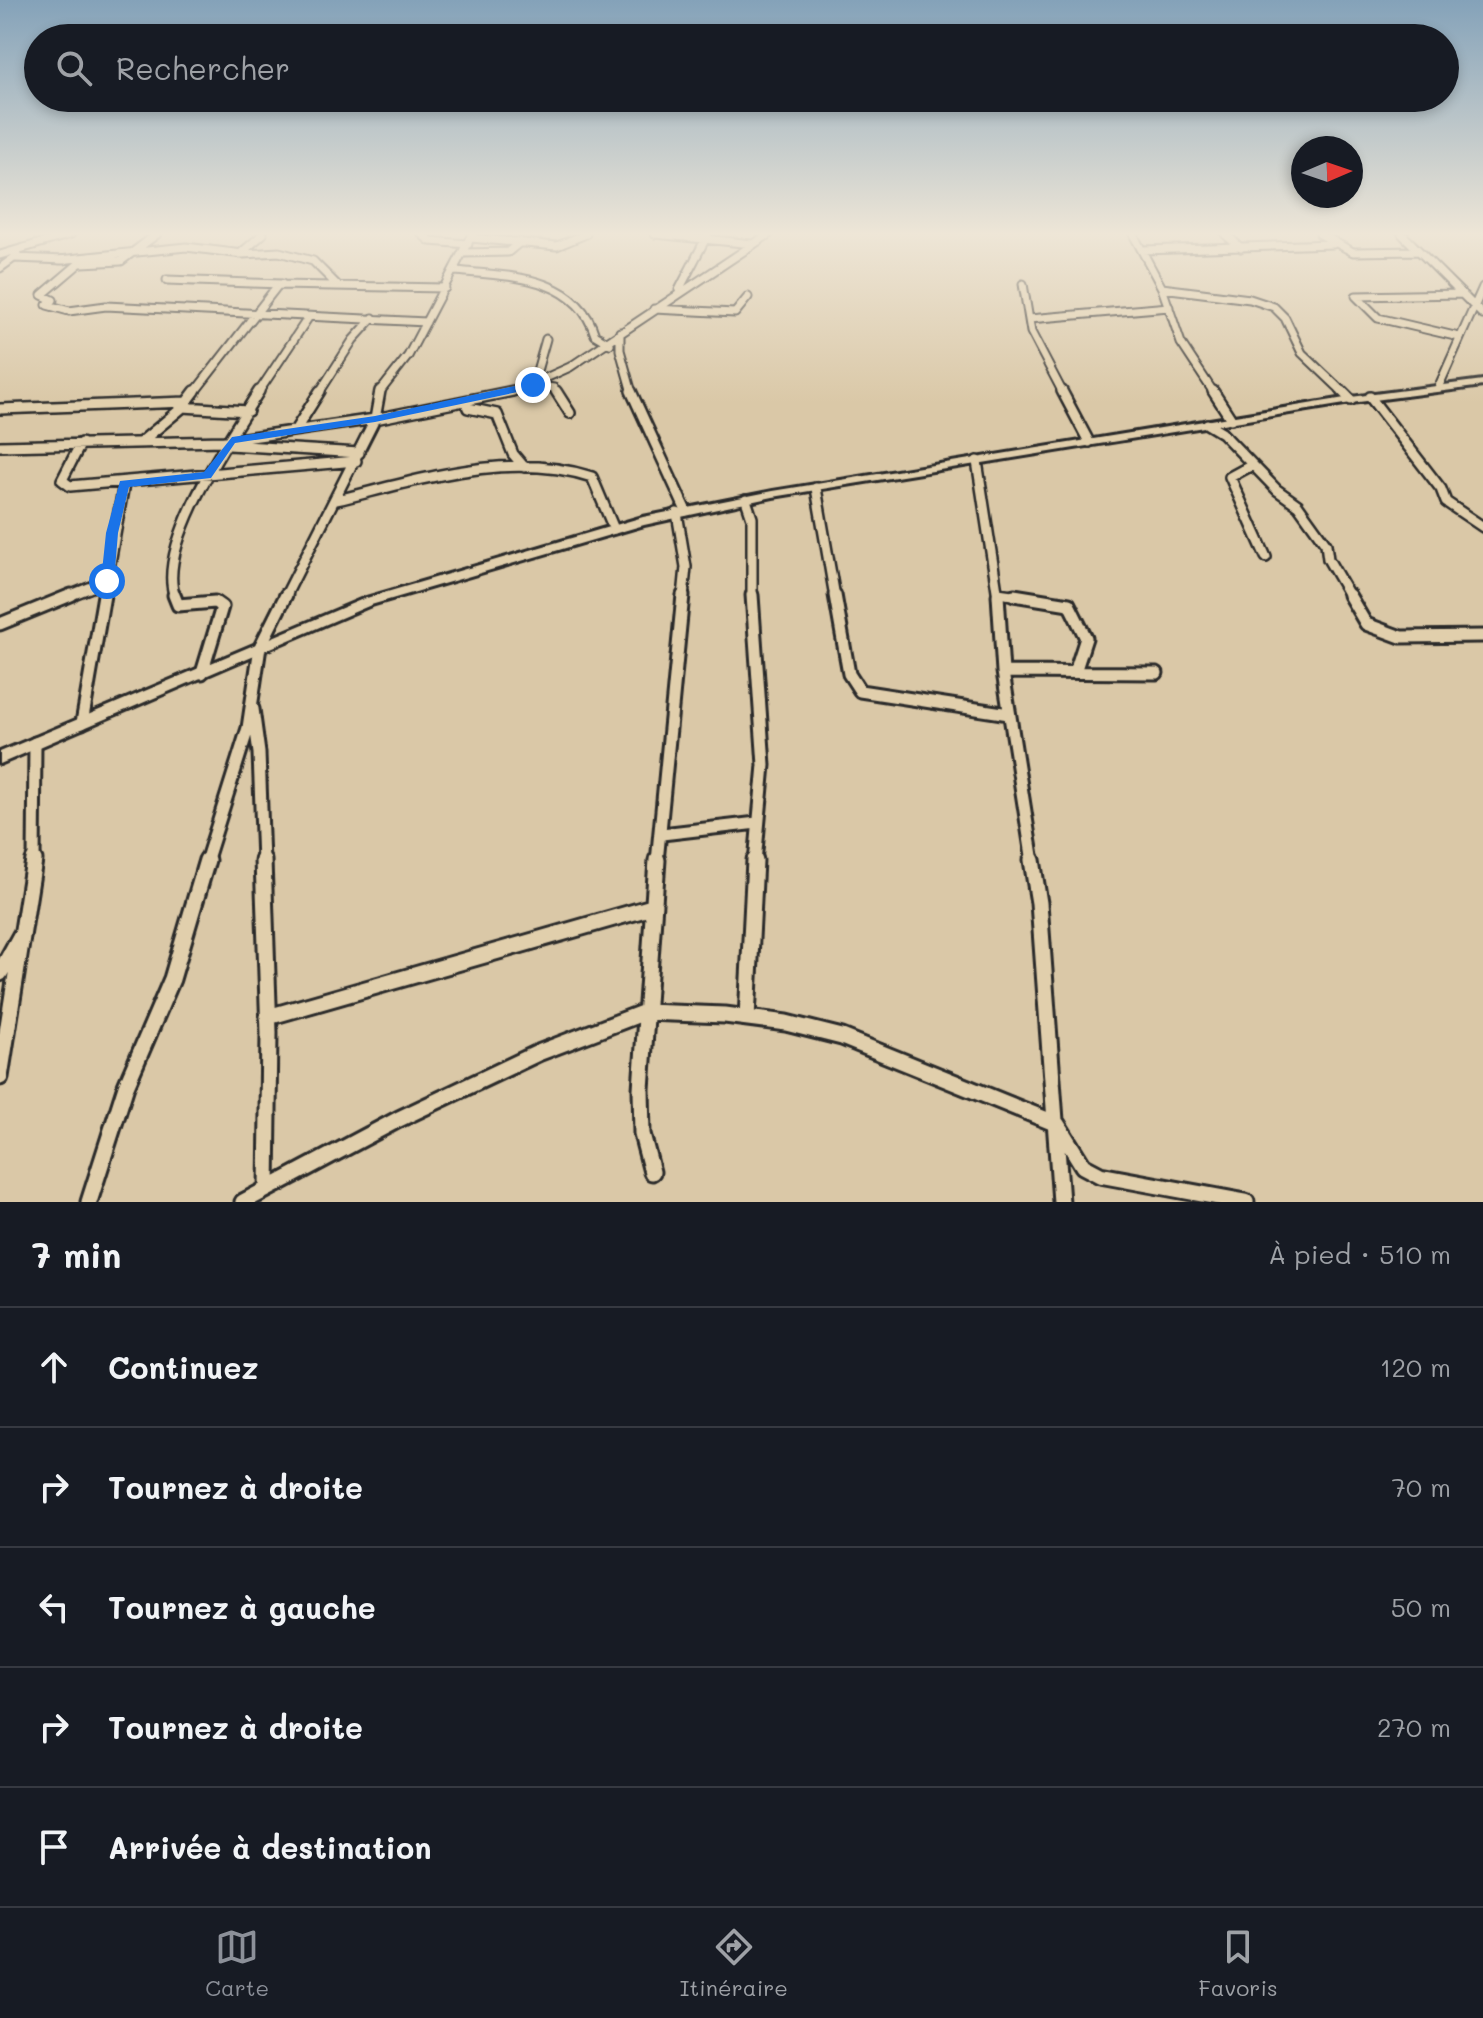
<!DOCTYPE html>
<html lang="fr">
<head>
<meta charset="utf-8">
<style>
  body { margin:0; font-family:Mali,sans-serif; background:#20242c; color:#f1f3f6 }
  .compass { position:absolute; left:1291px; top:136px; width:72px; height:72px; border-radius:50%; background:#171b24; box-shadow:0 4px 12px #0003; rotate:88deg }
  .stop { position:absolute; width:24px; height:24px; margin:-18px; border:6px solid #1a73e8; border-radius:50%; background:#fff }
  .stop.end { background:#1a73e8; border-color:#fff; box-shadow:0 2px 8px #0008 }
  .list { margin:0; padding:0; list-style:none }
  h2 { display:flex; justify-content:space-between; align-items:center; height:104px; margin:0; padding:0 32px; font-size:34px }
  h2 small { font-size:26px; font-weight:400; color:#9ea1a6 }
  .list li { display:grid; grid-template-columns:52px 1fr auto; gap:24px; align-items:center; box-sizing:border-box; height:120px; padding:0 32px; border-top:2px solid #363941 }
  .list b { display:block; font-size:30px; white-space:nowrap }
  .list em { font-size:26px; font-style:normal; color:#9ea1a6 }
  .icon { flex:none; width:44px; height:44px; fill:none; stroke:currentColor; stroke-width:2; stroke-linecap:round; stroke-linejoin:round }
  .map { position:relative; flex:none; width:1483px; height:1202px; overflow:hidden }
  .search { position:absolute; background:#171b24; box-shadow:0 4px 12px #0003; left:24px; right:24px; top:24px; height:88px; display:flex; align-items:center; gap:20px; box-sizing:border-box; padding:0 28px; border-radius:44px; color:#9ea1a6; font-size:30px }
  .sheet { height:704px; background:#171b24 }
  nav { display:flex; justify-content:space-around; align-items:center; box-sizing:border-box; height:112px; border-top:2px solid #363941; background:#171b24; font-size:22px; color:#9ea1a6 }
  nav a { display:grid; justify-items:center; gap:4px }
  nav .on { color:#8c9099 }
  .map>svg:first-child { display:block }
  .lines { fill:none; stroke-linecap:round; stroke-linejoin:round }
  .minor-far3-casing { stroke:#2b2b2b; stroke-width:11 }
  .minor-far2-casing { stroke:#2b2b2b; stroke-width:14 }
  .minor-far1-casing { stroke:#2b2b2b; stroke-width:17 }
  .minor-casing { stroke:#2b2b2b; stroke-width:21 }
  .major-casing { stroke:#2b2b2b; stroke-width:6 }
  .minor-far3 { stroke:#e1cfac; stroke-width:7 }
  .minor-far2 { stroke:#e1cfac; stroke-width:9 }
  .minor-far1 { stroke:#e1cfac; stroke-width:11 }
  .minor { stroke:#e1cfac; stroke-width:15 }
  .major { fill:#e1cfac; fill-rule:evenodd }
  .route { fill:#1a73e8 }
</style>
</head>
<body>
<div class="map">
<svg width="1483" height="1202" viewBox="0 0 1483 1202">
  <rect width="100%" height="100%" fill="#dac8a7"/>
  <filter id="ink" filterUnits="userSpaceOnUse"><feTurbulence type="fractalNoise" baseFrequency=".0125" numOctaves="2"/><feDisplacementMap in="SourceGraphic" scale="16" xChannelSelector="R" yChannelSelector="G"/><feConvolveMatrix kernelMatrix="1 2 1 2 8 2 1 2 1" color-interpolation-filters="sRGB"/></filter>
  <g filter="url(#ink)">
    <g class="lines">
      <!-- minor-far3 casing -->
      <g class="minor-far3-casing">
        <path id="minor-far3" d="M422 234 430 241 468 244
          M655 234 753 244
          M1133 234 1162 288 1181 343 1214 393
          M1225 234 1241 248
          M1320 234 1353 252 1418 251
          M1402 234 1483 315
          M471 238 557 246 586 234
          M1142 250 1333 244
          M463 253 508 252 520 242
          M240 254 263 234
          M0 255 71 234
          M15 258 65 260
          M59 260 186 247 243 254 279 252 313 261 337 285
          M82 261 42 295 53 300 47 305 69 311 106 306 426 322
          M82 263 121 261 157 234
          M0 268 18 255
          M455 271C508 276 577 275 595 335L610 344
          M167 280 282 284
          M1023 284 1031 332 1063 393
          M1162 288 1250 299 1274 307 1285 318 1302 353 1344 393
          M679 290 708 234
          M654 309 735 313 748 297
          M1029 319 1169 307
          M620 332V350L632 393
          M1459 337 1378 318 1356 296 1462 294
          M546 339 533 385 554 388 557 393
          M1438 388 1483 287
          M194 393 278 285 445 288
          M258 393 308 318
          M319 393 353 340 373 318
          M379 393 408 356 472 234
          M503 393 519 390 570 367 769 234"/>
      </g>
      <!-- minor-far2 casing -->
      <g class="minor-far2-casing">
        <path id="minor-far2" d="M556 391 570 413
          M631 391 686 511
          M1062 391 1089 442
          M1213 391 1231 419
          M1342 391 1351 400
          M1370 397 1441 489 1446 502 1483 527
          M466 402 468 408 497 414 513 454 524 467
          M183 407 248 411
          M0 409 186 402
          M1207 424 1222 433 1277 490 1298 505 1326 544 1328 559 1350 597
          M296 429 320 391
          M141 442 183 407 195 391
          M81 443 62 480 70 486 356 461
          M229 445 359 453
          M0 446 224 441 375 419 513 391
          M977 461 998 597
          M1252 465 1230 477 1266 557
          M816 488 835 597
          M337 500C420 480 508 450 592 477L614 529
          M746 500 752 518V597
          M677 513 686 567 683 597
          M998 593 1027 597
          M66 597 107 581
          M104 597 124 484
          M175 597C155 546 231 436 259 391
          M285 597 375 419 380 391"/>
      </g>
      <!-- minor-far1 casing -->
      <g class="minor-far1-casing">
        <path id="minor-far1" d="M174 595 178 605 215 602 222 607 202 673
          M752 595 764 765 755 862
          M835 595 849 674 860 691 1009 714
          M998 595 1003 672 1033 862
          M1014 595 1069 604 1086 638 1075 672
          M1349 595 1366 624 1401 637 1483 636
          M0 624 71 595
          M1003 672 1157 673
          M253 709 259 753 263 862
          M82 723 104 595
          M662 834 757 823
          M34 862 35 743
          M206 862 248 728 260 647 286 595
          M657 862 683 595"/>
      </g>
      <!-- minor casing -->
      <g class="minor-casing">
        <path id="minor" d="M263 860 269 1033 267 1189
          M1032 860 1039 903 1061 1202
          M0 973 21 935
          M268 1017 652 907
          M747 1018 755 860
          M0 1077 34 860
          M652 1172 642 1134 641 1089 657 860
          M89 1202 126 1086 172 979 207 860
          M243 1202 399 1119 538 1053 645 1012 725 1015 786 1023 842 1037 1057 1124 1083 1166 1100 1175 1246 1202"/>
      </g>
      <!-- major casing -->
      <g class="major-casing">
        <path id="major" d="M1483 380V386L1351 403 773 497 644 525 371 605 0 764V752L363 599 643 517 773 491 1351 397Z"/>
      </g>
      <!-- minor-far3 -->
      <use href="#minor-far3" class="minor-far3"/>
      <!-- minor-far2 -->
      <use href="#minor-far2" class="minor-far2"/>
      <!-- minor-far1 -->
      <use href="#minor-far1" class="minor-far1"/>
      <!-- minor -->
      <use href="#minor" class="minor"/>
      <!-- major -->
      <use href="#major" class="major"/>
    </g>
  </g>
  <!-- sky -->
  <linearGradient id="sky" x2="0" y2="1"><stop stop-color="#84a2b9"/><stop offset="0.58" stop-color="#eee6d7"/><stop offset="1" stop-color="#eee6d7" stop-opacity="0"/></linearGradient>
  <rect width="1483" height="403" fill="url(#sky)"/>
  <!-- route -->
  <path class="route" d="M533 382 537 388 375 422 235 443 211 478 129 487 118 533 114 581 107 585 101 581 106 533 120 481 204 472 232 437 375 416Z"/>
</svg>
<svg class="compass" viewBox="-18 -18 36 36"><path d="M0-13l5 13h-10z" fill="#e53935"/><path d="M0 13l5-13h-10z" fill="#9ea1a6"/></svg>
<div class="stop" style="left:107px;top:581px"></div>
<div class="stop end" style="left:533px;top:385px"></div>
<div class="search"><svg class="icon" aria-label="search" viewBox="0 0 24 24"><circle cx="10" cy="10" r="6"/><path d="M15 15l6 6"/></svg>Rechercher</div>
</div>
<section class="sheet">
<h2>7 min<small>À pied · 510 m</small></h2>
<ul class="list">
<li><svg class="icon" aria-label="ahead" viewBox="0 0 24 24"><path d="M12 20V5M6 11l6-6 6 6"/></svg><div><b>Continuez</b></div><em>120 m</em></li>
<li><svg class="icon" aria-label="right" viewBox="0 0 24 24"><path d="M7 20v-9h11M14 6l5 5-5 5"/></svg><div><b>Tournez à droite</b></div><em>70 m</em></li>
<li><svg class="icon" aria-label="left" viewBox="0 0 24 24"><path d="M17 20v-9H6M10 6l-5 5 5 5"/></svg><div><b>Tournez à gauche</b></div><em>50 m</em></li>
<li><svg class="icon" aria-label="right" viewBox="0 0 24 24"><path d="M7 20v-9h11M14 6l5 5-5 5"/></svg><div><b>Tournez à droite</b></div><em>270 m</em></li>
<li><svg class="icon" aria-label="arrive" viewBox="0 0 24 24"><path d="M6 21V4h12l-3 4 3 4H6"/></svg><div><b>Arrivée à destination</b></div></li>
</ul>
</section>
<nav>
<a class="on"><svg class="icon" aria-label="map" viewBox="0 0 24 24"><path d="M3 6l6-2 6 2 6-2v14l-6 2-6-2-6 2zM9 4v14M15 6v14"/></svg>Carte</a>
<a><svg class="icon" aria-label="directions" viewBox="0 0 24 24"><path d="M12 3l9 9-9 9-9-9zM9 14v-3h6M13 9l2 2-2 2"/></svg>Itinéraire</a>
<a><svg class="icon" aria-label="saved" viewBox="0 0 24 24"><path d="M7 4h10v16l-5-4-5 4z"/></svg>Favoris</a>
</nav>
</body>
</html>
